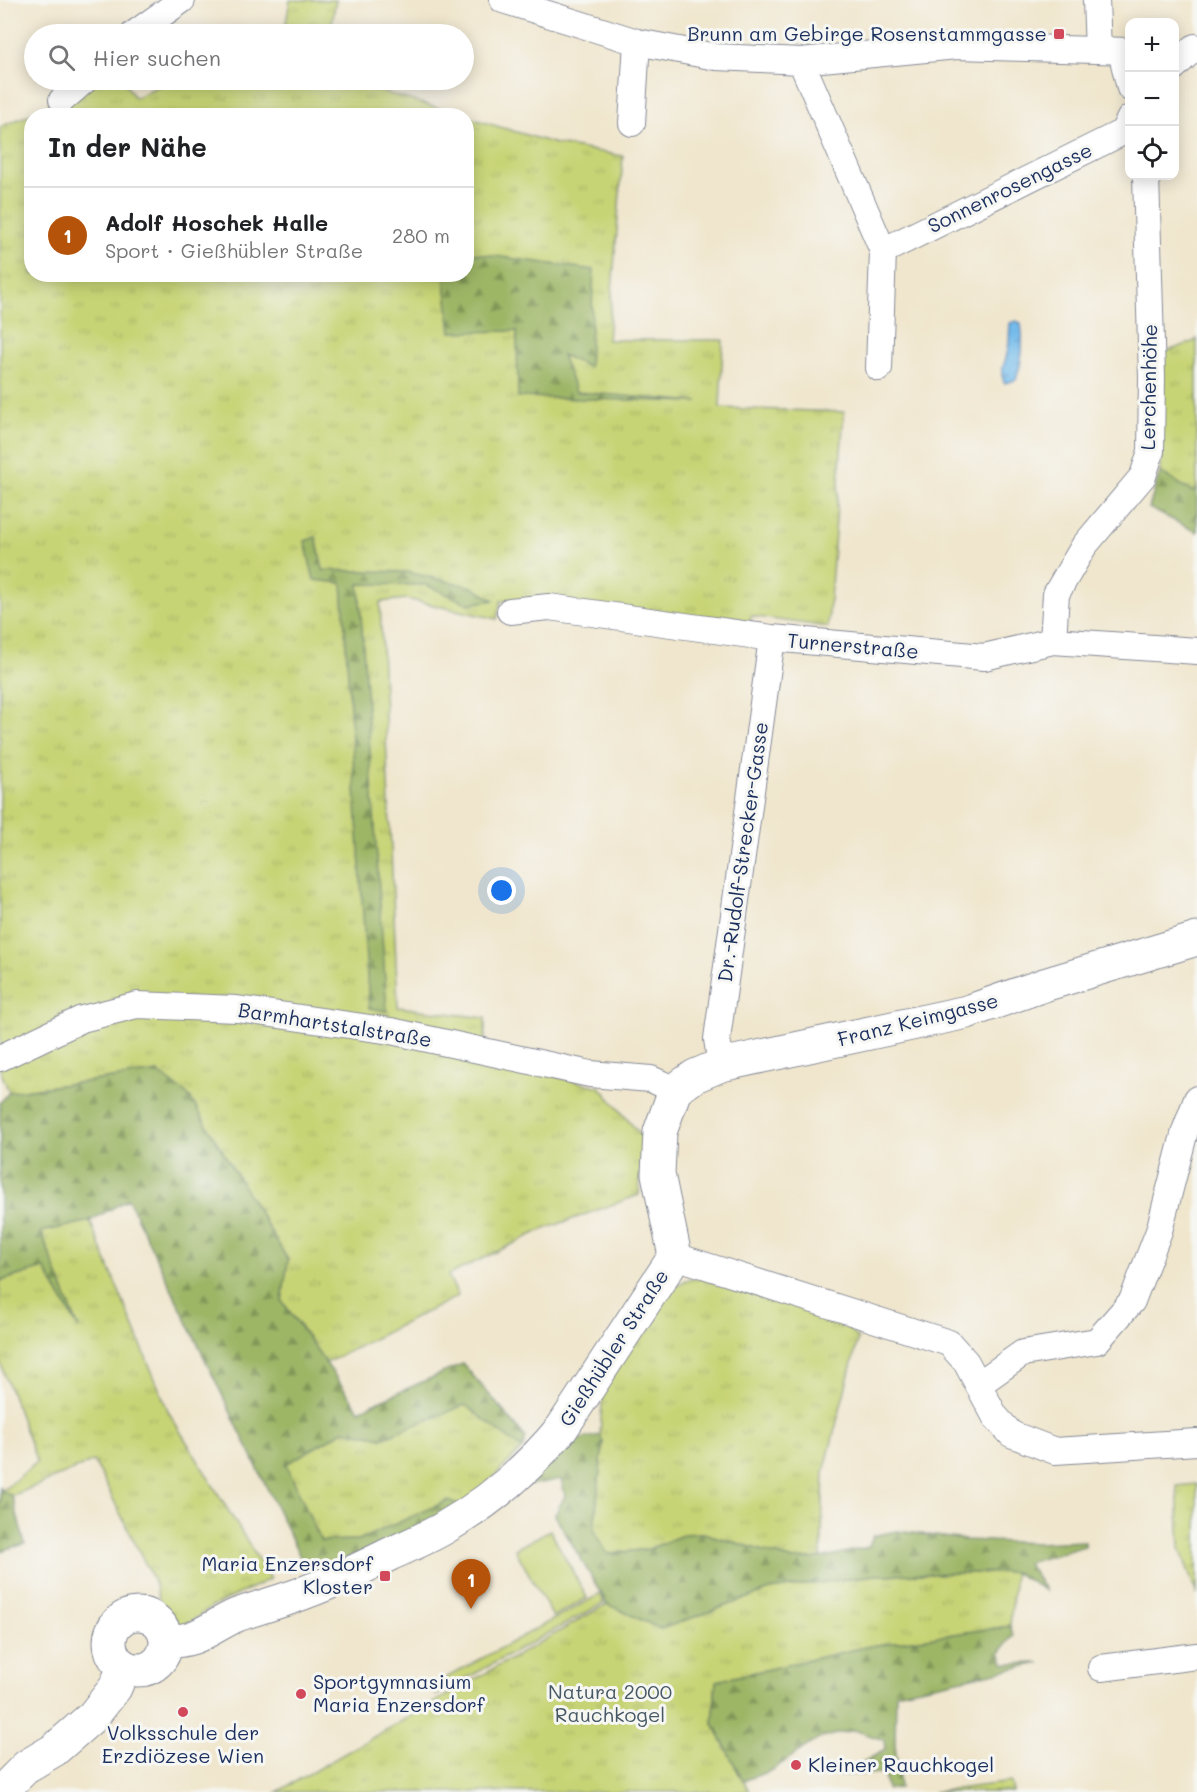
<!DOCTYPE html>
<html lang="de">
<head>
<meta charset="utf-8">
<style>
  body { margin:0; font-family:Mali,sans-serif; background:#f2f2f2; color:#202124 }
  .controls { position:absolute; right:18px; top:18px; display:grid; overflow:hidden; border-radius:12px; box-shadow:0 3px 15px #0003 }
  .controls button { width:54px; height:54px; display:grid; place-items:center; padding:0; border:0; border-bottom:2px solid #e0e0e0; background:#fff; color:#202124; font:30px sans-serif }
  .you { position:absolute; left:502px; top:891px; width:21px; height:21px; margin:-15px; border:4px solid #fff; border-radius:50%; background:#1a73e8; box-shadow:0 0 0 9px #1a73e833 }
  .badge { display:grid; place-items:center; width:39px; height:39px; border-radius:50%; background:#b45309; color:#fff; font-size:20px; font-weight:700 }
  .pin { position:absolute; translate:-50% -50px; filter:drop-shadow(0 2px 3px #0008) }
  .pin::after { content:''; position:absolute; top:32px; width:21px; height:18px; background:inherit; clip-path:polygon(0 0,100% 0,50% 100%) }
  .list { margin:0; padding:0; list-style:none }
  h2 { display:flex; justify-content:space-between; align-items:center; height:78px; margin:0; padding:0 24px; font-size:26px }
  h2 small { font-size:20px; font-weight:400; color:#757577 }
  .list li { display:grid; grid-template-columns:39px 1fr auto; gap:18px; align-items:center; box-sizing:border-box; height:96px; padding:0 24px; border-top:2px solid #e0e0e0 }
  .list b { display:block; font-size:22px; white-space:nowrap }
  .list p { margin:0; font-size:20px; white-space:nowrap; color:#757577 }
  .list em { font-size:20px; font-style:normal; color:#757577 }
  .icon { flex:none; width:33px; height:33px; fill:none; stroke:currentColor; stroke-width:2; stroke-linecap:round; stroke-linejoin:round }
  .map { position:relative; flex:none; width:1197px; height:1792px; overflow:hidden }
  .search { position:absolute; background:#fff; box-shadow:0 3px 15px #0003; left:24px; top:24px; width:450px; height:66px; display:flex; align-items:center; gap:15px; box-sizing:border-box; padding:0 21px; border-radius:33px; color:#757577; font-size:22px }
  .panel { position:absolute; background:#fff; box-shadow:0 3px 15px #0003; left:24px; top:108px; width:450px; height:174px; border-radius:24px }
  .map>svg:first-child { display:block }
  .grass { fill:url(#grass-tufts); stroke:#71826a; stroke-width:1.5 }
  .forest { fill:url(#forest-firs); stroke:#5c7262; stroke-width:1.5 }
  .garden { fill:#c7d475; stroke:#71826a; stroke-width:1.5 }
  .water { fill:url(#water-ripples); stroke:#4775a4; stroke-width:1.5 }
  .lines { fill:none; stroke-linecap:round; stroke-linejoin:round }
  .minor-casing { stroke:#868a96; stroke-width:28 }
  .major-casing { stroke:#868a96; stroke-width:35 }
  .minor { stroke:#fff; stroke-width:26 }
  .major { stroke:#fff; stroke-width:33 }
  .poi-dot { fill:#d1495b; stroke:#f6f6f2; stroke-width:2 }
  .labels { text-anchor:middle; stroke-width:6; stroke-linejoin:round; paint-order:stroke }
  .poi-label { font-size:20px; fill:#1b2f5e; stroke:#f6f6f2; text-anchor:end }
  .street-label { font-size:20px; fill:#1b2f5e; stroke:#f6f6f2 }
  .park-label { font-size:20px; fill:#465864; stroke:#f6f6f2 }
</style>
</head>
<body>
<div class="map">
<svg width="1197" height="1792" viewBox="0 0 1197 1792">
  <defs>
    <pattern id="grass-tufts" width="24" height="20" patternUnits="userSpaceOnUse" patternTransform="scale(1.5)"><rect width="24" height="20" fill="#c7d475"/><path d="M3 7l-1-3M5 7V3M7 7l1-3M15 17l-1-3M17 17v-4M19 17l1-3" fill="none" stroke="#aab668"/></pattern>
    <pattern id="forest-firs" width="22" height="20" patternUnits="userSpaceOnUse" patternTransform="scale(1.5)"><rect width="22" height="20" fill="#9db666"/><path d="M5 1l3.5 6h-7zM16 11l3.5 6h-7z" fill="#7f9457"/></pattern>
    <pattern id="water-ripples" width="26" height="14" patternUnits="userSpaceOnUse" patternTransform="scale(1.5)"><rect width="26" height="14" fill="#73bbeb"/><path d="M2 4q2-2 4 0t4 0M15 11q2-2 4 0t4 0" fill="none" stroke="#5e98c2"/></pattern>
  </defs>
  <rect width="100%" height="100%" fill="#f6f6f2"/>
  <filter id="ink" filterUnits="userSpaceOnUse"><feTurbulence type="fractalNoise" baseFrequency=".0167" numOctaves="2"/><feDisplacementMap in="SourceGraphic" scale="12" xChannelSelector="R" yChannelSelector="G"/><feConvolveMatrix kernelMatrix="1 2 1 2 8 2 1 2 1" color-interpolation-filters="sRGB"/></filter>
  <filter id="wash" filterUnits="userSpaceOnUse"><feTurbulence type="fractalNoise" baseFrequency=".008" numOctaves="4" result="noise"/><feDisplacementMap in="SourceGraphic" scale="24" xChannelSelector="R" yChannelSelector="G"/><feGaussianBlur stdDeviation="1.35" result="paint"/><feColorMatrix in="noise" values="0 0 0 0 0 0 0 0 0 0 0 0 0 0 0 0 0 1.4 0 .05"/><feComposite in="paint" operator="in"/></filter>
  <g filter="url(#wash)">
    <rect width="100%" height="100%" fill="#f0e6cd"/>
    <!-- grass -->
    <path class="grass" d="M290 0H336L330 34H284Z
      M89 80H123L135 98 170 80H342L462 115 32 116V274H466L467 117 556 144 623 156 608 340H723L720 408 844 412 828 627 751 616 749 632 553 604 501 601 497 619 406 599 380 602 398 1007 485 1018V1060L600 1087 644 1139 639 1195 542 1230 448 1275 458 1296 326 1363 282 1301 288 1260 158 1072 9 1092 0 1070V127L41 110Z
      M1197 339V489L1193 493 1160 472V354L1195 341Z
      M90 1221 169 1413 270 1579 212 1607 183 1627 162 1610 154 1581 94 1461 12 1496 2 1491 37 1462 0 1362V1281L44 1268 76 1324 41 1232Z
      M704 1278 839 1319 858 1339 824 1472 821 1558 794 1560 703 1533 685 1534 649 1549 607 1554 594 1529 603 1442 600 1435 603 1388 669 1291 686 1280Z
      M465 1404 522 1449 463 1507 449 1501 359 1540 321 1541 285 1464 345 1430 382 1438Z
      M1197 1484V1595L1180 1548 1177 1486Z
      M1015 1572 1010 1626 870 1646 716 1681 713 1723 743 1781 750 1792H277L607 1604 661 1629 770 1590 874 1575Z
      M1011 1782 1013 1792H933Z"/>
    <!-- forest -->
    <path class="forest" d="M467 252 594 270 589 367 562 355 576 392 698 402 518 397 517 331 451 332 444 275 466 274Z
      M1160 472 1193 492 1197 489V532L1149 508Z
      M316 537 323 570 408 572 472 587 494 600 469 604 426 585 359 584 387 1011 369 1008 342 583 314 580 305 541Z
      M158 1072 190 1097 288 1260 282 1301 359 1410 463 1364 526 1438 522 1449 465 1405 382 1438 345 1430 286 1464 321 1541 359 1540 449 1500 463 1507 402 1538 315 1571 305 1567 128 1199 90 1221 41 1232 79 1329 44 1268 0 1281V1103L9 1092Z
      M600 1435 603 1442 594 1529 607 1554 649 1549 685 1534 703 1533 794 1560 821 1558 869 1547 873 1536 897 1531 966 1540 1037 1543 1085 1541V1546L1027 1563 1046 1591 1015 1572 874 1575 770 1590 661 1629 607 1604 555 1515 565 1496 561 1479 510 1489 561 1443Z
      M0 1486 2 1491 12 1496 25 1544 0 1551Z
      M1010 1626 1013 1635 1000 1653 1005 1664 1040 1663 896 1693 895 1744 900 1788 887 1789 884 1773 839 1775 885 1750 884 1740 854 1730 819 1738 772 1770 743 1781 713 1723 716 1681 870 1646Z"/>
    <!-- garden -->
    <path class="garden" d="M550 1530 587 1598 553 1617 515 1549Z
      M600 1594 604 1603 436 1695 431 1686Z"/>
    <!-- water -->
    <path class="water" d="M1016 321 1021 323C1024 342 1022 362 1016 380L1005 383C998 372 1005 365 1007 354 1010 344 1009 333 1010 323Z"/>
  </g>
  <g filter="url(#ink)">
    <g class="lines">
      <!-- minor casing -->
      <g class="minor-casing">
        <path id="minor" d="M503 0 637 42 716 57 801 61 957 46 1130 51
          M1096 0 1098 50
          M134 34 182 0
          M1121 51 1130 88
          M801 61 883 251 1123 132 1130 118
          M1174 67 1195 47
          M62 100 85 80
          M632 123 637 42
          M879 368 883 251
          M510 611 549 607 772 638 984 657 1053 641 1197 651
          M1053 641 1056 594 1084 546 1143 476 1151 451 1152 377 1146 176
          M0 1058 82 1019 137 1005 237 1009 391 1031 590 1074 651 1079 675 1090
          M721 1065 717 1039 772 638
          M675 1256 949 1343 966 1362 995 1416 1011 1434 1055 1451 1197 1442
          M979 1384 1023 1353 1097 1341 1132 1301 1159 1231 1185 1131 1197 1099
          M1101 1668 1197 1656"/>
      </g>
      <!-- major casing -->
      <g class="major-casing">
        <path id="major" d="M110 1642a28 28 0 1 1 56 0a28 28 0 1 1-56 0Z
          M166 1640C194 1645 213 1625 237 1615 262 1606 287 1600 311 1590 338 1580 364 1567 390 1554 408 1546 427 1538 444 1528 488 1503 529 1468 562 1428L675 1256 658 1174 660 1132 675 1090 695 1076 721 1065 967 1012 1044 985 1197 939
          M1 1792 27 1766 54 1750 93 1716 115 1688 124 1667"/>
      </g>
      <!-- minor -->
      <use href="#minor" class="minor"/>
      <!-- major -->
      <use href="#major" class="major"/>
    </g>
  </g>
  <!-- markers -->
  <g class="poi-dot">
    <rect x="1053" y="28" width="12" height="12" rx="3"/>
    <rect x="379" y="1570" width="12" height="12" rx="3"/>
    <circle cx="301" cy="1694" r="6"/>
    <circle cx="183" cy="1712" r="6"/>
    <circle cx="796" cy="1765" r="6"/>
  </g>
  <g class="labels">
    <!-- poi labels -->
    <g class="poi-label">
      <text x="1047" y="41">Brunn am Gebirge Rosenstammgasse</text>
      <text x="373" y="1571">Maria Enzersdorf<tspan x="373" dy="23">Kloster</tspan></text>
      <text x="313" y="1689" text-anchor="start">Sportgymnasium<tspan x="313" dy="23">Maria Enzersdorf</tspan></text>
      <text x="183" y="1740" text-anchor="middle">Volksschule der<tspan x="183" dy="23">Erzdiözese Wien</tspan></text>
      <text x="808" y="1772" text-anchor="start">Kleiner Rauchkogel</text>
    </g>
    <!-- street labels -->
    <g class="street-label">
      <text transform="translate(1010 188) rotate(-26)" y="7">Sonnenrosengasse</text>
      <text transform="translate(1149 387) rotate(-89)" y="7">Lerchenhöhe</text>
      <text transform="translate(853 646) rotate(5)" y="7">Turnerstraße</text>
      <text transform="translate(743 852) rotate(-82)" y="7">Dr.-Rudolf-Strecker-Gasse</text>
      <text transform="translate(918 1020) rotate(-14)" y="7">Franz Keimgasse</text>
      <text transform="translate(335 1025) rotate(9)" y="7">Barmhartstalstraße</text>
      <text transform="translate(614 1348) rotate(-57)" y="7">Gießhübler Straße</text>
    </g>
    <!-- park labels -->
    <g class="park-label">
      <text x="610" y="1699">Natura 2000<tspan x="610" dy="23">Rauchkogel</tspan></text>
    </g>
  </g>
</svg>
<div class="controls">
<button>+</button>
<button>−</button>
<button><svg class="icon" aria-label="locate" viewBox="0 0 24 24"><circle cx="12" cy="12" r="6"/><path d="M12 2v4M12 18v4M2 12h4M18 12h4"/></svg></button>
</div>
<div class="you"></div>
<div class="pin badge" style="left:471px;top:1609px">1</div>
<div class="search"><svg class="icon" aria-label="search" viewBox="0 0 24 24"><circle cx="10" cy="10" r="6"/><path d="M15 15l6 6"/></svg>Hier suchen</div>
<section class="panel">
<h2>In der Nähe<small></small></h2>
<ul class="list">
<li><span class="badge">1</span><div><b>Adolf Hoschek Halle</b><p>Sport · Gießhübler Straße</p></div><em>280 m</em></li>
</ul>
</section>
</div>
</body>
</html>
